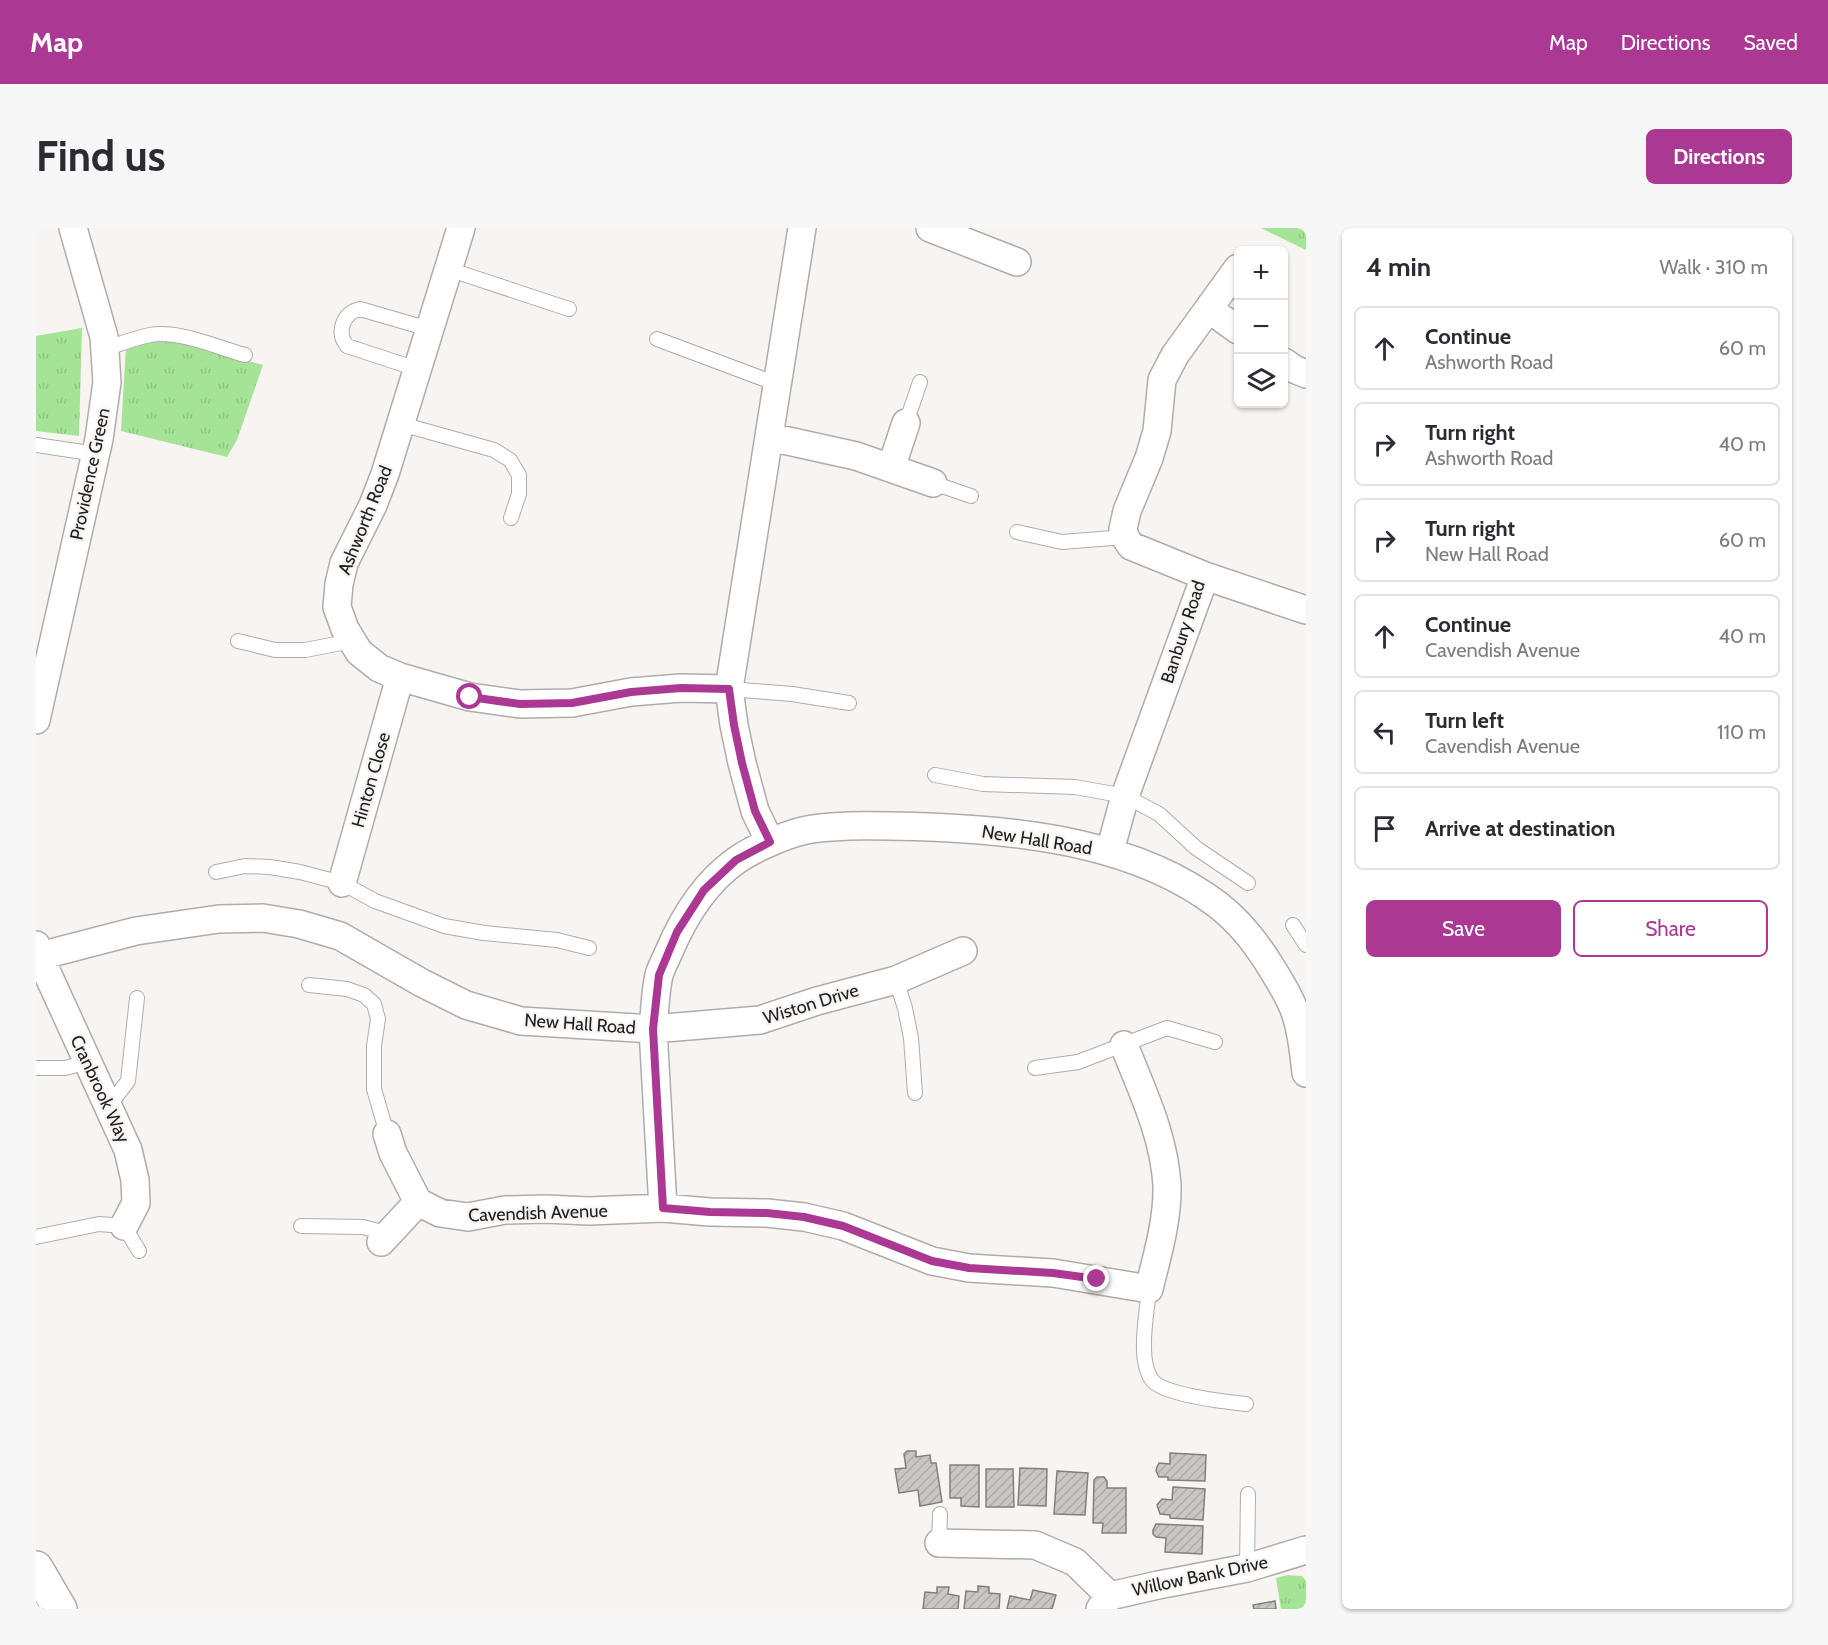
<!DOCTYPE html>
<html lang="en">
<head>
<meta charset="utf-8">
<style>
  body { margin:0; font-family:Cabin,sans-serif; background:#f7f7f7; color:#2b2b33 }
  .controls { position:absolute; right:18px; top:18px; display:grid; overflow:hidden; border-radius:9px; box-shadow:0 2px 4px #0004 }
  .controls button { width:54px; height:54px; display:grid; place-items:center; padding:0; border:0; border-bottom:2px solid #e1e1e2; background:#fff; color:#2b2b33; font:30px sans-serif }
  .stop { position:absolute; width:18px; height:18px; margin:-14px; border:4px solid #ab3994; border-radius:50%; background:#fff }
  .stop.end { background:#ab3994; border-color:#fff; box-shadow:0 2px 6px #0008 }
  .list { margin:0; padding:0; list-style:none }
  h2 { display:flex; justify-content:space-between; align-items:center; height:78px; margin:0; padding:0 24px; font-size:26px }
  h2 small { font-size:20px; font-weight:400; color:#7c7c81 }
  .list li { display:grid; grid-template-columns:39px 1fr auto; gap:18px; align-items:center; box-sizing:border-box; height:84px; margin:0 12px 12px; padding:0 12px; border:2px solid #e1e1e2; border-radius:9px }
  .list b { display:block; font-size:22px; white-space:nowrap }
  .list p { margin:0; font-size:20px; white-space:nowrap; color:#7c7c81 }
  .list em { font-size:20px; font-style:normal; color:#7c7c81 }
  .actions { display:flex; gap:12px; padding:18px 24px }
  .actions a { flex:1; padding:14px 0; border:2px solid #ab3994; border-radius:9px; text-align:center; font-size:21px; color:#ab3994 }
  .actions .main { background:#ab3994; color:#fff }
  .icon { flex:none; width:33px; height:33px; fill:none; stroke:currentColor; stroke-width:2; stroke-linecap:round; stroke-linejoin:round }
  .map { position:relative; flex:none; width:1270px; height:1381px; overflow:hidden; border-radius:9px }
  header { display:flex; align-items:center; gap:36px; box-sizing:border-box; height:84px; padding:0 30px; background:#ab3994; color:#fff }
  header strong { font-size:28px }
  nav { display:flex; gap:33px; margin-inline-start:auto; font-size:21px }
  .intro { display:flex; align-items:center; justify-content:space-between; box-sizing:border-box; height:144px; padding:0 36px }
  h1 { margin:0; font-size:42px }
  .button { padding:15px 27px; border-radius:9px; background:#ab3994; color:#fff; font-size:21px; font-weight:700 }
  main { display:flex; gap:36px; padding:0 36px }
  aside { flex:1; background:#fff; border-radius:9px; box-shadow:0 2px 4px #0004 }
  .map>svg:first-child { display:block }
  .park { fill:url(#park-tufts) }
  .building { fill:url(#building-hatch); stroke:#827f7d; stroke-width:1.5 }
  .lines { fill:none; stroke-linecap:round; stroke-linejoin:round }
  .lane-casing { stroke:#b0acaa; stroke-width:16 }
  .street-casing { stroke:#b0acaa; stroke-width:30 }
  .secondary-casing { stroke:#b0acaa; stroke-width:36 }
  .lane { stroke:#fff; stroke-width:14 }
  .street { stroke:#fff; stroke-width:27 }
  .secondary { stroke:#fff; stroke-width:33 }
  .route { stroke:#ab3994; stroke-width:8 }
  .labels { text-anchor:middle; stroke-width:4.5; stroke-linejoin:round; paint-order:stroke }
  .street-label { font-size:18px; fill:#1f1e1d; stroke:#f8f4f2 }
</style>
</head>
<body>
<header>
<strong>Map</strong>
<nav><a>Map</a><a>Directions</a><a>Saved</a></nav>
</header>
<div class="intro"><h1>Find us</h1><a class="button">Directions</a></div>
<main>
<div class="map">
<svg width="1270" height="1381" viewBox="0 0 1270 1381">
  <defs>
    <pattern id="park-tufts" width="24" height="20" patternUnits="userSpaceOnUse" patternTransform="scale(1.5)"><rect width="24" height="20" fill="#a5e496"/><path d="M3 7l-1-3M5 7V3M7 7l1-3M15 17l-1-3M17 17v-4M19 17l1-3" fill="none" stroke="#8ec381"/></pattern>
    <pattern id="building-hatch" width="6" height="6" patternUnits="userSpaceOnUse" patternTransform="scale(1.5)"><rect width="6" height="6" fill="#cac6c4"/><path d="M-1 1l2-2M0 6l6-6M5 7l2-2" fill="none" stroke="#adaaa8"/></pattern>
  </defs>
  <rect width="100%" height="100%" fill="#f8f4f2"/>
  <!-- park -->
  <path class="park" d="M1225 0H1270V22Z
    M46 100 43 208 0 203V108Z
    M115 111H132L227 137 201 212 191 229 85 203 90 118Z
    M1251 1347 1266 1348 1270 1353V1381H1245L1240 1350Z"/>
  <!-- building -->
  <path class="building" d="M871 1223H880V1229L894 1227 895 1235H900L906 1274 884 1278 882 1262 863 1265 859 1241 870 1240 868 1226Z
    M1134 1225 1170 1227 1169 1253 1132 1252V1249H1123L1120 1243 1121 1239 1123 1235 1134 1236Z
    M914 1237H943V1279L925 1278V1270H914Z
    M984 1240 1011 1241 1010 1278 982 1277Z
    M950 1241H977L978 1279H950Z
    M1021 1243 1052 1245 1049 1287 1018 1286Z
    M1061 1249H1068L1071 1253V1260H1090V1305H1066L1067 1295H1057L1058 1252Z
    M1137 1259 1169 1261 1167 1292 1134 1290V1287L1124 1286 1121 1277 1126 1271 1136 1272Z
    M1120 1296 1167 1298 1166 1326 1129 1324 1130 1310 1120 1309 1117 1306V1302Z
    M942 1358 953 1359V1365L964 1366 963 1381H928L930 1363 942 1364Z
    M901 1359H913L912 1366 923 1368 922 1381H887L889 1364 901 1365Z
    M997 1362 1020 1367 1016 1381H971L974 1368 994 1372Z
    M1239 1373 1240 1381H1218L1217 1377Z"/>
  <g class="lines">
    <!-- lane casing -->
    <g class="lane-casing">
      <path id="lane" d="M412 41 533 81
        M621 111 741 156
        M69 121C84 116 98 110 114 107 142 102 181 119 209 127
        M381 141 311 118C300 104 307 85 324 81L393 101
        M870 195 884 154
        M365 196 458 222 474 232 483 247V266L475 290
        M0 217 60 226
        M897 255 935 268
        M981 304 1026 314 1089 309
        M202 413 239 422H269L316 413
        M693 461 756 466 813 475
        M899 547 947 556 1039 559 1089 568 1123 586 1160 620 1212 655
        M180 644 209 638 234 639 264 644 306 655 339 673 408 698 448 705 521 712 553 720
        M1257 697 1270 717
        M860 752 869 780 875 810 879 865
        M273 757 311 761 328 767 338 776 342 791 338 818V861L351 906
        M0 840H29L52 834
        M999 840 1042 834 1131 800 1179 814
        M72 879 92 853 101 770
        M265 998 327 999 353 1006
        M0 1009 63 996 88 998 103 1023
        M1113 1061C1111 1085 1101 1132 1116 1152 1127 1167 1191 1174 1210 1176
        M903 1315 904 1286
        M1211 1340 1212 1266"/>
    </g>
    <!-- street casing -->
    <g class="street-casing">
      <path id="street" d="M425 0 349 246 337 277 308 335 303 356 301 379 309 401 323 424 343 440 364 449 434 469 484 476 536 475 595 464 645 460 693 461
        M894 0 981 34
        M1202 40 1139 127 1126 152 1121 203 1113 230 1091 283 1087 301 1089 309 1095 318 1169 348 1270 382
        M1173 81 1202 102
        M1248 134 1258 141 1270 146
        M734 209 820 228 897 255
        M855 240 870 195
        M0 492 63 211 71 154 68 109 37 0
        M734 614 719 583 706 535 698 497 693 461 766 0
        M1074 623 1089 568 1169 348
        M306 655 364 449
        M0 717 3 727 92 922 99 952 100 975 88 998
        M0 729 100 703 183 691 227 690 263 696 304 708 386 755 430 777 485 793 617 801C619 783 619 764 623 747 625 740 629 733 632 726 647 690 668 655 701 632 718 620 755 604 776 601 814 596 855 598 894 599 991 603 1102 616 1182 677 1204 694 1221 716 1235 739 1244 754 1255 770 1260 787 1266 805 1268 826 1270 845
        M351 906 357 925 382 974 404 985 432 989 469 982 509 981 553 983 627 980 674 984 731 985 768 989 807 998 896 1033 933 1040 1017 1045 1113 1061C1121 1028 1132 992 1131 957 1128 907 1106 863 1088 817
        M627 980 617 801 724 792 781 773 860 752 927 723
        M345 1014 382 974
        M903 1315 999 1317 1039 1334 1074 1368
        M1064 1381 1074 1368 1122 1357 1211 1340 1270 1322"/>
    </g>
    <!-- secondary casing -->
    <g class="secondary-casing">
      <path id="secondary" d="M0 1340 24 1381"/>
    </g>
    <!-- lane -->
    <use href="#lane" class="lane"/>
    <!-- street -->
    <use href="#street" class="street"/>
    <!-- secondary -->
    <use href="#secondary" class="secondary"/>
  </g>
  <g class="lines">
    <!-- route -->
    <path class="route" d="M434 469 484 476 536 475 595 464 645 460 693 461 698 497 706 535 719 583 734 614 700 632 668 662 641 704 623 747 617 801 627 980 674 984 731 985 768 989 807 998 896 1033 933 1040 1017 1045 1061 1051"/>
  </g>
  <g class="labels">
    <!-- street labels -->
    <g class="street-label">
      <text transform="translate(54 246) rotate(-78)" y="6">Providence Green</text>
      <text transform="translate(329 292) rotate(-68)" y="6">Ashworth Road</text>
      <text transform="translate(1147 404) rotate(-72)" y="6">Banbury Road</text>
      <text transform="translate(335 552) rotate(-74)" y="6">Hinton Close</text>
      <text transform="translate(1001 612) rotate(9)" y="6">New Hall Road</text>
      <text transform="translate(775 776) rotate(-17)" y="6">Wiston Drive</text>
      <text transform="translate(544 796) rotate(4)" y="6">New Hall Road</text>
      <text transform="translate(64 861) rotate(65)" y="6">Cranbrook Way</text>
      <text transform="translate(502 985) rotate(-2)" y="6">Cavendish Avenue</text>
      <text transform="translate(1164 1348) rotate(-12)" y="6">Willow Bank Drive</text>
    </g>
  </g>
</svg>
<div class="controls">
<button>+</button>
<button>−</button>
<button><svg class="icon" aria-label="layers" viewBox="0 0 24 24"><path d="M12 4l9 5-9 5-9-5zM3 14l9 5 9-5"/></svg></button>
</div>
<div class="stop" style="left:434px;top:469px"></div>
<div class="stop end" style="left:1061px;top:1051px"></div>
</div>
<aside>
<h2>4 min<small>Walk · 310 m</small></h2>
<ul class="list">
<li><svg class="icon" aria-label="ahead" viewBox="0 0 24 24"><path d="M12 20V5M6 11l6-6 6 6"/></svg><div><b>Continue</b><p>Ashworth Road</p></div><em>60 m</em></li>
<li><svg class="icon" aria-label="right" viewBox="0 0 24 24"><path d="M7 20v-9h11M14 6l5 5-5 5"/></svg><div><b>Turn right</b><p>Ashworth Road</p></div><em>40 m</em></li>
<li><svg class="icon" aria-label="right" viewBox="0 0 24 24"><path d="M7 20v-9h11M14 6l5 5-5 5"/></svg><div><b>Turn right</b><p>New Hall Road</p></div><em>60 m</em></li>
<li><svg class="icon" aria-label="ahead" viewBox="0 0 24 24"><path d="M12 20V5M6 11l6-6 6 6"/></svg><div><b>Continue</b><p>Cavendish Avenue</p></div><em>40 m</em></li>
<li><svg class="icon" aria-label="left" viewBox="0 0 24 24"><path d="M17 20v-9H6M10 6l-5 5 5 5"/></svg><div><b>Turn left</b><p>Cavendish Avenue</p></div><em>110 m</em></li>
<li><svg class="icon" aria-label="arrive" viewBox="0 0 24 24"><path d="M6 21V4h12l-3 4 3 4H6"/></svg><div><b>Arrive at destination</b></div></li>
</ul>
<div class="actions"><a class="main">Save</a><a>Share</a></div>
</aside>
</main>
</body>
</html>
